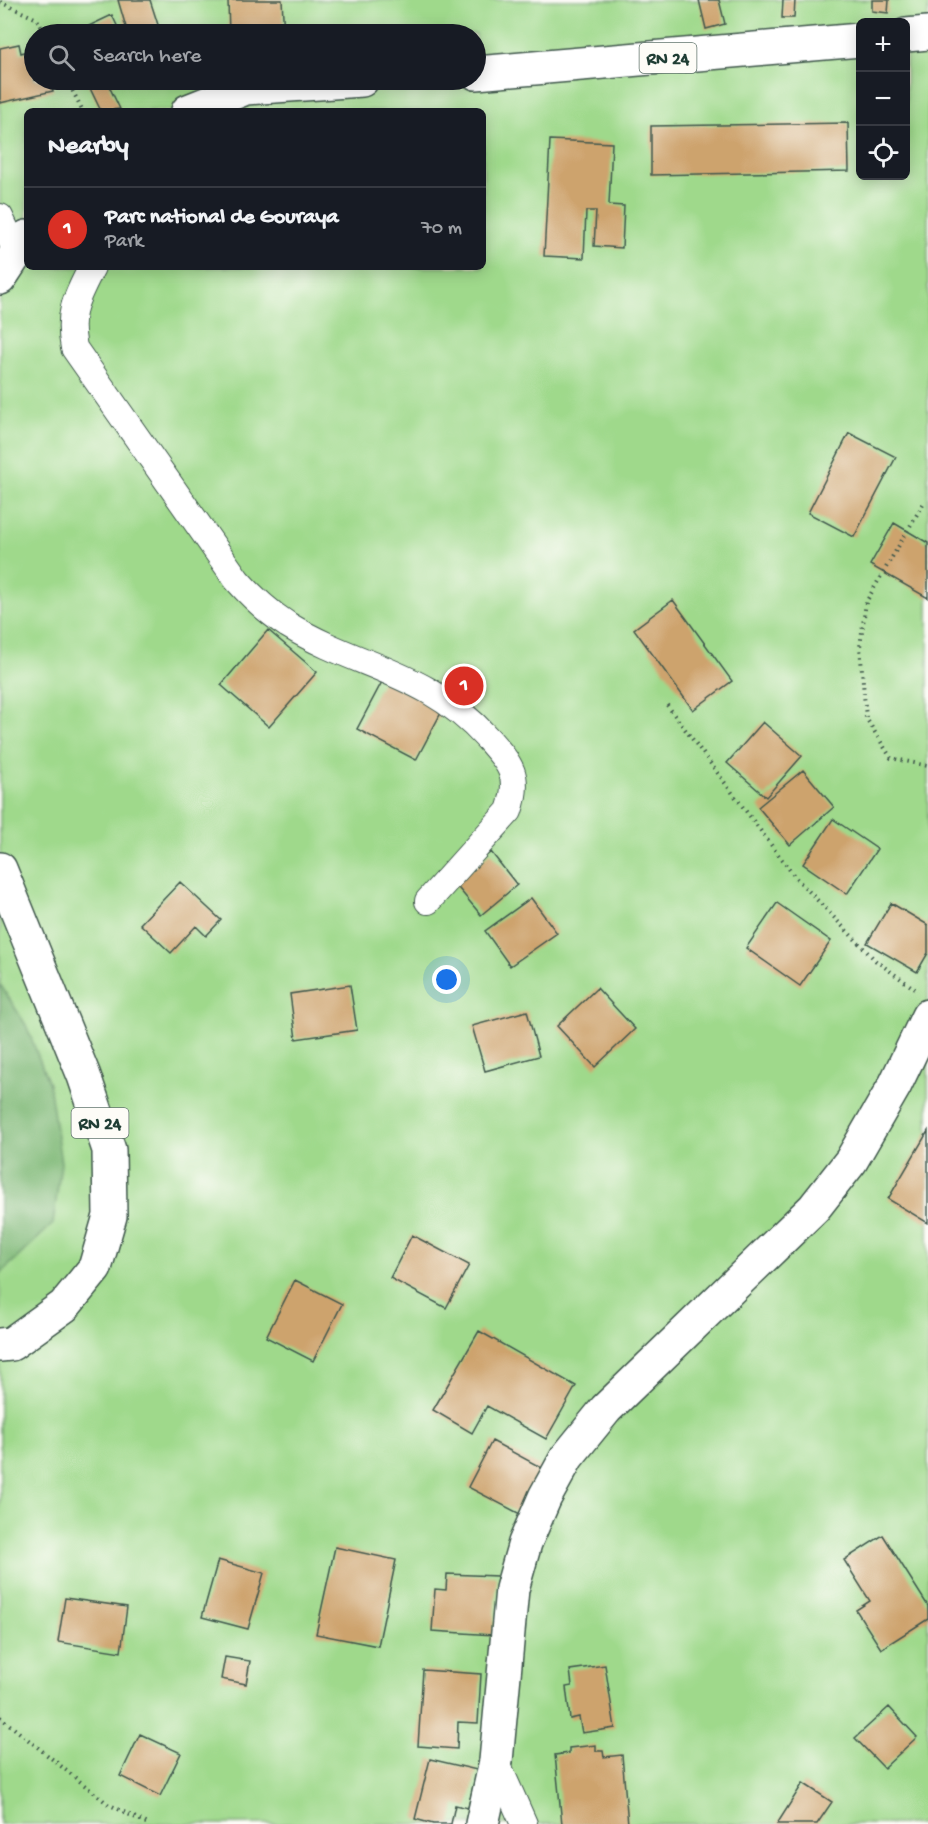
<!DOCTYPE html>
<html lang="en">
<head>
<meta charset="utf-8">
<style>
  body { margin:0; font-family:"Gochi Hand",sans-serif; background:#20242c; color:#f1f3f6 }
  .controls { position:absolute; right:18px; top:18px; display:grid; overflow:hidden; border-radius:9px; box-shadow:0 3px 15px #0003 }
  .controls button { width:54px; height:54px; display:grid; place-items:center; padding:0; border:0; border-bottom:2px solid #363941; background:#171b24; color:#f1f3f6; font:30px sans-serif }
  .you { position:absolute; left:447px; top:980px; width:21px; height:21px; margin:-15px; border:4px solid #fff; border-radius:50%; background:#1a73e8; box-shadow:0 0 0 9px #1a73e833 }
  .badge { display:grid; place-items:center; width:39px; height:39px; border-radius:50%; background:#d93025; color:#fff; font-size:20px; font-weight:700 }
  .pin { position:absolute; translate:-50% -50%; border:3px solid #fff; box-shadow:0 2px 6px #0006 }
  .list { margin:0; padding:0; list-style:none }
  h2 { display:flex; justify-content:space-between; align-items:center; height:78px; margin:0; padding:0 24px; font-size:26px }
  h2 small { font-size:20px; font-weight:400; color:#9ea1a6 }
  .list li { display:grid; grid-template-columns:39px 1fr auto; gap:18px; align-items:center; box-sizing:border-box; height:84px; padding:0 24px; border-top:2px solid #363941 }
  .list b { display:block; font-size:22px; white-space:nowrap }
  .list p { margin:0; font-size:20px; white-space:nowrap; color:#9ea1a6 }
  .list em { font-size:20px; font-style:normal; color:#9ea1a6 }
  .icon { flex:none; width:33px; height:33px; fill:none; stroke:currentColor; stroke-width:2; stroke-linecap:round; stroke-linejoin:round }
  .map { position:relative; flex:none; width:928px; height:1824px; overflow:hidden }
  .search { position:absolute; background:#171b24; box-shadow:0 3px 15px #0003; left:24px; top:24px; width:462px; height:66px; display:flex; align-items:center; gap:15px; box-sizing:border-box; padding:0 21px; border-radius:33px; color:#9ea1a6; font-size:22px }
  .panel { position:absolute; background:#171b24; box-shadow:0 3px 15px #0003; left:24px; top:108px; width:462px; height:162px; border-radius:9px }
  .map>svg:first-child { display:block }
  .green { fill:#9fd98b; stroke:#5f8b60; stroke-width:1.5; fill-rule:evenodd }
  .forest { fill:#7fb977; stroke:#4f7b56; stroke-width:1.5 }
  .building { fill:#cda36d }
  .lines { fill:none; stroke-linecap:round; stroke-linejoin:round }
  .street-casing { stroke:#3f574c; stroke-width:28 }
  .secondary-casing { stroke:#3f574c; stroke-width:36 }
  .primary-casing { stroke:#3f574c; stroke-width:36 }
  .path { stroke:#3f574c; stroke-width:4; stroke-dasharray:1.5 4.5; stroke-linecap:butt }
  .street { stroke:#fff; stroke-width:26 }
  .secondary { stroke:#fff; stroke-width:33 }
  .primary { stroke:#fff; stroke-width:33 }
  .labels { text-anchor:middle; stroke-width:5; stroke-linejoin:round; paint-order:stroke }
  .shield { fill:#fdfcf7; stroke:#62766e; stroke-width:1.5 }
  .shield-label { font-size:18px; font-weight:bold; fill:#1f3d34 }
</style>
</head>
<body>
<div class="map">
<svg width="928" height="1824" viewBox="0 0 928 1824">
  <rect width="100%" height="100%" fill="#fdfcf7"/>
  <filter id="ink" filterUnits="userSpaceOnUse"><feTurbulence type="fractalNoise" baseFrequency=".0167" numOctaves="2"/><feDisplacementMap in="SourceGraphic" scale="12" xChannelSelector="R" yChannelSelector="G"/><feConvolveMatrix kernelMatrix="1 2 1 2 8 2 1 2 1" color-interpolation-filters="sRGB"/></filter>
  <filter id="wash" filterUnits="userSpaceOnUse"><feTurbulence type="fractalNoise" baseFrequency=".008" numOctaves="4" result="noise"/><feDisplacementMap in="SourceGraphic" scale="24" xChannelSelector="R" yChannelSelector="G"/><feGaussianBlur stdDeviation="1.35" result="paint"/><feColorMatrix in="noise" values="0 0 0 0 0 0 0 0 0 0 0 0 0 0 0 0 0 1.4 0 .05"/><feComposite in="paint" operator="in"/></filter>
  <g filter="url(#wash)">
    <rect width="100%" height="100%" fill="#f7ead6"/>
    <!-- green -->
    <path class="green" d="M0 0H928V1824H0ZM860 22H906V176H860ZM34 34H476V80H34ZM27 111H483V267H27Z"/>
    <!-- forest -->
    <path class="forest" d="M0 984 26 1025 49 1084 61 1163 53 1224 0 1274Z"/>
    <g id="blocks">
      <!-- building -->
      <path class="building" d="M118 0H150L161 34H128Z
        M228 0H282L284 34H229Z
        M699 0H719L725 24 706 29Z
        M783 0H795L794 18H782Z
        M872 0H889L888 13 872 11Z
        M112 15 121 34H72Z
        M19 44 21 53 34 49V80H50L53 91 0 103V48Z
        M86 80H122L109 86 120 109 101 111Z
        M848 123 849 171 651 175V126Z
        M550 140 612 143 609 205 624 206 622 248 594 246 596 211H586L584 258 544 256Z
        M849 433 896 457 854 537 808 513Z
        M894 523 928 543V598L870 565Z
        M673 600 732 681 693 710 634 629Z
        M268 630 317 672 269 727 221 685Z
        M384 678 443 709 416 760 357 729Z
        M763 722 802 756 766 797 727 763Z
        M803 770 834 807 790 845 758 807Z
        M833 819 877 849 847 894 803 864Z
        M491 852 517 885 481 915 454 883Z
        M180 882 221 920 206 936 196 926 171 953 140 924Z
        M531 898 557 933 510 966 485 931Z
        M777 903 831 941 800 986 746 948Z
        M891 903 928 925V953L917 972 867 943Z
        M350 985 357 1030 296 1039 290 994Z
        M597 988 635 1029 595 1067 557 1026Z
        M527 1011 539 1056 485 1071 472 1026Z
        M928 1131V1223L888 1199Z
        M412 1235 469 1265 446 1308 390 1278Z
        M295 1280 342 1304 313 1361 266 1337Z
        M479 1331 576 1386 546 1439 487 1406 472 1433 433 1410Z
        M492 1441 544 1469 520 1514 468 1487Z
        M883 1535 928 1606V1619L881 1649 856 1610 870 1601 844 1560Z
        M335 1547 396 1560 378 1646 316 1634Z
        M218 1560 264 1573 248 1629 202 1617Z
        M447 1574 497 1576 493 1635 432 1631 435 1589 446 1590Z
        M65 1598 127 1607 121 1652 58 1642Z
        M225 1657 250 1661 246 1684 221 1679Z
        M605 1665 615 1728 582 1733 579 1717 570 1719 566 1687 572 1686 570 1670Z
        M423 1670 481 1674 478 1723 458 1722 457 1749 418 1746Z
        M889 1707 917 1737 884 1768 855 1738Z
        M140 1734 181 1753 160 1796 120 1776Z
        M596 1745V1751H603L604 1757 622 1755 628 1824H562L555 1755 569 1753V1748Z
        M430 1759 477 1770 468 1808 455 1805 451 1824H433L415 1819Z
        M803 1783 832 1802 817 1824H777Z"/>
    </g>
  </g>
  <g filter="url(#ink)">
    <use href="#blocks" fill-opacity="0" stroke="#3f574c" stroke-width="1.5"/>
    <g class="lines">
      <!-- street casing -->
      <g class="street-casing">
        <path id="street" d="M0 217 16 251
          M92 267C76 298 67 313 74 348L237 580C252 597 268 612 288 625 360 669 426 670 488 739 511 765 521 776 509 811L428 901
          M496 1761 524 1824"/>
      </g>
      <!-- secondary casing -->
      <g class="secondary-casing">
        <path id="secondary" d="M482 1824 496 1761 512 1589 525 1543 545 1497 567 1457 606 1409 814 1208 851 1161 895 1085 928 1016"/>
      </g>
      <!-- primary casing -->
      <g class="primary-casing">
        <path id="primary" d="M906 35 928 33
          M476 73 860 40
          M188 111 246 88 362 80
          M0 278 27 237
          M0 869 84 1076 109 1150 110 1216 95 1268 64 1306 11 1344 0 1345"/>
      </g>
      <!-- path -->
      <path class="path" d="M0 2 37 19 45 34
        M67 80 83 111
        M923 504 866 602 860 647 866 718 891 758 928 766
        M667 705 795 877 876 961 915 989
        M0 1717 108 1804 148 1824"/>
      <!-- street -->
      <use href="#street" class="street"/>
      <!-- secondary -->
      <use href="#secondary" class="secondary"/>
      <!-- primary -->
      <use href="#primary" class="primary"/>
    </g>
  </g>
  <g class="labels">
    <!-- shield labels -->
    <g class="shield">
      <rect x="639.5" y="43" width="57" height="30" rx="4.5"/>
      <rect x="71.5" y="1108" width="57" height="30" rx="4.5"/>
    </g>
    <g class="shield-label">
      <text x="668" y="64">RN 24</text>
      <text x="100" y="1129">RN 24</text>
    </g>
  </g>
</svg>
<div class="controls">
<button>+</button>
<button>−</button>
<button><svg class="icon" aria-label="locate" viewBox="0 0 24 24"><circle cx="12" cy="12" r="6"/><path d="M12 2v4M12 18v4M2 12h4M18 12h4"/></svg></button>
</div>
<div class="you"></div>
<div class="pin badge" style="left:464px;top:686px">1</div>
<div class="search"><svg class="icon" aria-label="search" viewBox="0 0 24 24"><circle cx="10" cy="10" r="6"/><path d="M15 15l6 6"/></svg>Search here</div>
<section class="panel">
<h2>Nearby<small></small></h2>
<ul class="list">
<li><span class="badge">1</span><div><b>Parc national de Gouraya</b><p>Park</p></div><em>70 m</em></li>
</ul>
</section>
</div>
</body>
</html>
